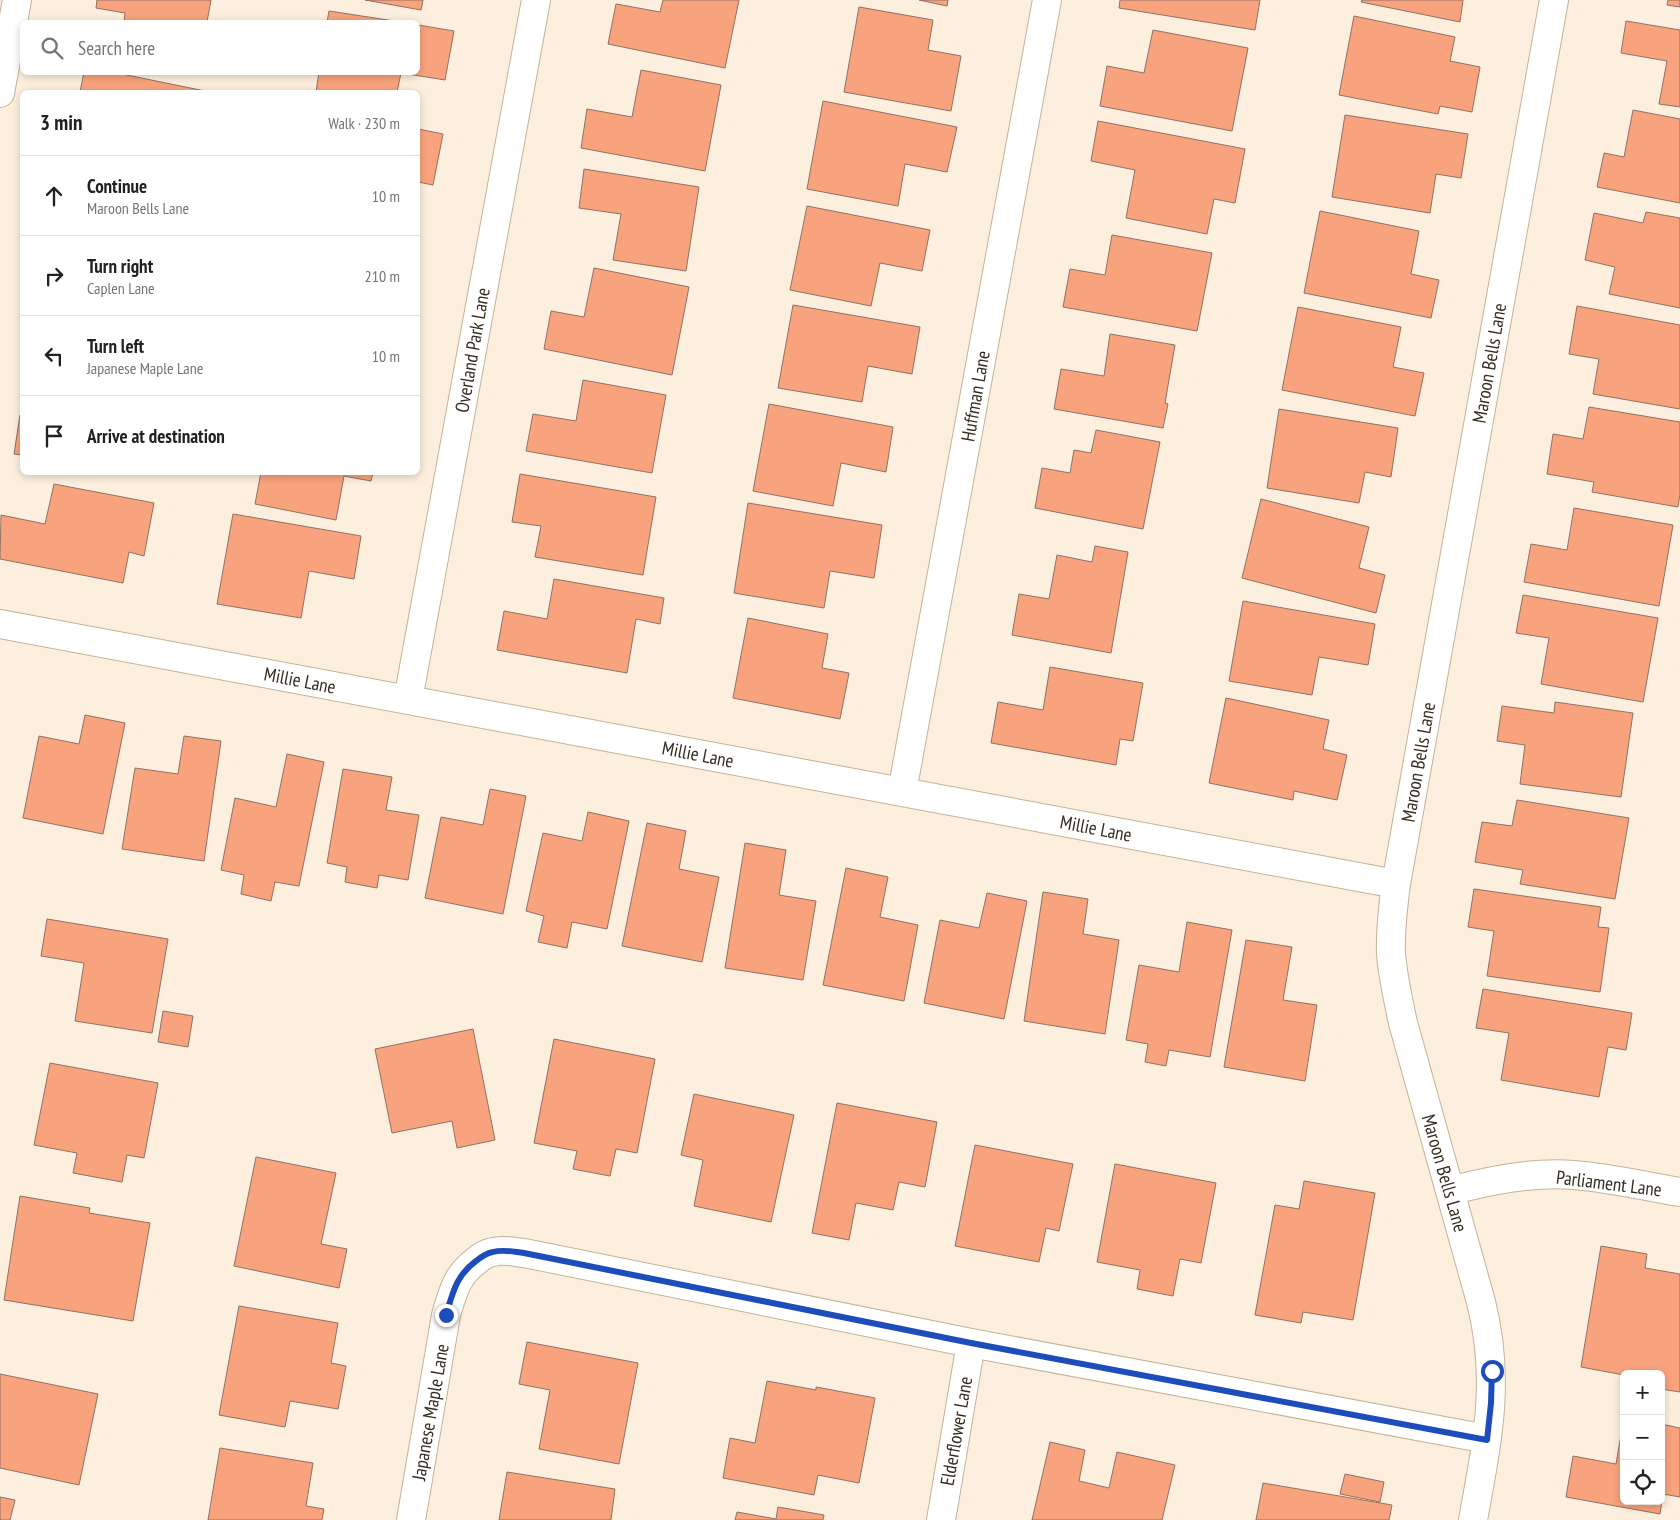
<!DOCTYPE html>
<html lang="en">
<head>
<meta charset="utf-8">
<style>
  body { margin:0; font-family:"PT Sans Narrow",sans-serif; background:#f2f2f2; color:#202124 }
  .controls { position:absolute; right:15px; bottom:15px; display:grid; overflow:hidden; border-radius:8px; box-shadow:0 2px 8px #0003 }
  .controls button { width:45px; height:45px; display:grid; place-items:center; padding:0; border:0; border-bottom:1px solid #e0e0e0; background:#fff; color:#202124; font:25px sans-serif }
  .stop { position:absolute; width:15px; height:15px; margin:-11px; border:4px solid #1d4dba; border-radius:50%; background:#fff }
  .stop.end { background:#1d4dba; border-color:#fff; box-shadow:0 1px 5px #0008 }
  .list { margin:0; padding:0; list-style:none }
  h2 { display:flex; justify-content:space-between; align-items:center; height:65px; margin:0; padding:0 20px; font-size:21px }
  h2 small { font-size:16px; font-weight:400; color:#757577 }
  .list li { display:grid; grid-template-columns:32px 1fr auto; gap:15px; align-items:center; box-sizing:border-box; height:80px; padding:0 20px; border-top:1px solid #e0e0e0 }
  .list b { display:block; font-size:19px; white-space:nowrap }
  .list p { margin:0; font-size:16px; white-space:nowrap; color:#757577 }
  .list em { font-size:16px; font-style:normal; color:#757577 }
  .icon { flex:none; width:28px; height:28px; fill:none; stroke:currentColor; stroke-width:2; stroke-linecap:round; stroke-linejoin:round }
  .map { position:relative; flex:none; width:1680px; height:1520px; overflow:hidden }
  .search { position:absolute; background:#fff; box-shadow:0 2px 8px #0003; left:20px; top:20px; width:400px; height:55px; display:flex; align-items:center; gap:12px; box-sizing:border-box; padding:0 18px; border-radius:8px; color:#757577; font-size:19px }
  .panel { position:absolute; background:#fff; box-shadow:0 2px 8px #0003; left:20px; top:90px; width:400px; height:385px; border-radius:8px }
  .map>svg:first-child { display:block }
  .building { fill:#f8a37d; stroke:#917163 }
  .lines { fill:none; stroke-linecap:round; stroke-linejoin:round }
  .minor-casing { stroke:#c6b295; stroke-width:30 }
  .minor { stroke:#fff; stroke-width:28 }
  .route { stroke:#1d4dba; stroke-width:6 }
  .labels { text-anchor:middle; stroke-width:5; stroke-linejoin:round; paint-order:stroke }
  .street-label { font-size:19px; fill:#352d21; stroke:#fefefe }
</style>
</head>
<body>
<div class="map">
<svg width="1680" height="1520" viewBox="0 0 1680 1520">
  <rect width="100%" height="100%" fill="#fcefdd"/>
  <!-- building -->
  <path class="building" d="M97 0H211L207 22H124L125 13 96 8Z
    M365 0H423L421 10Z
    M663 0H739L725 68 608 44 616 4 660 12Z
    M919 0H948L947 6Z
    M1120 0H1260L1255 30 1119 8Z
    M1362 0H1463L1460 22 1361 2Z
    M1668 0H1680V7L1667 5Z
    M859 7 933 20 928 50 961 56 951 111 844 92Z
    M329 11 401 22H327Z
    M1354 16 1455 37 1450 61 1480 67 1472 112 1440 106 1438 114 1339 95Z
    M1626 21 1680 30V107L1659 104 1667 61 1621 53Z
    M418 25 454 31 445 80 401 73 397 92H316L319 72H418Z
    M1153 30 1248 48 1232 131 1100 106 1107 66 1144 73Z
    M641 70 721 85 705 171 581 148 587 109 632 117Z
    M84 72H112L205 91V92H80Z
    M823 101 957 127 947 172 905 164 898 206 807 189Z
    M1633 110 1680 119V203L1597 187 1604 153 1624 157Z
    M1345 115 1468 134 1461 178 1436 174 1430 213 1332 197Z
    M1098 121 1245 149 1235 203 1214 199 1207 234 1126 218 1135 170 1091 161Z
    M418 129 443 134 433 185 418 182Z
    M584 169 699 187 686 271 613 260 621 214 579 208Z
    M807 206 930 230 922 271 880 263 871 306 790 290Z
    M1320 211 1419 231 1411 274 1439 280 1431 318 1304 293Z
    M1646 212 1680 218V308L1609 294 1615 267 1585 260 1594 213 1643 223Z
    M1112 235 1212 253 1197 331 1063 307 1070 269 1105 275Z
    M594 268 689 287 672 375 544 349 551 311 584 317Z
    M793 305 920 327 912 374 868 366 862 402 778 388Z
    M1577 306 1680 325V409L1593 394 1599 359 1569 354Z
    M1298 307 1401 327 1393 367 1424 373 1415 416 1282 390Z
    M1110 334 1175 345 1165 403 1168 404 1163 428 1054 409 1061 369 1104 376Z
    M583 380 666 395 652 473 526 451 533 414 576 421Z
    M769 404 893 427 886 472 841 463 833 506 753 491Z
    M1589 407 1680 422V494L1678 507 1592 492 1594 482 1547 474 1553 434 1583 439Z
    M1279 409 1398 428 1391 477 1365 472 1359 503 1267 488Z
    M20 415 22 416V455L14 454Z
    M1096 430 1160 442 1143 529 1035 508 1042 468 1070 473 1074 450 1091 453Z
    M261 472H373L371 481 344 476 336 520 255 504Z
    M520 474 656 497 643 575 535 557 541 526 512 522Z
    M54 484 154 503 144 556 129 552 123 583 0 559 1 515 45 524Z
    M1261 499 1369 527 1359 568 1385 575 1376 613 1242 578Z
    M748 503 882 525 874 578 830 571 824 608 734 593Z
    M1574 508 1673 525 1659 606 1524 582 1531 544 1567 550Z
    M233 514 361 536 354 579 309 571 301 618 217 604Z
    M1095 546 1128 552 1111 653 1012 635 1019 594 1049 599 1057 555 1092 562Z
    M554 579 664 598 660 624 636 619 627 673 497 650 504 611 547 619Z
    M1523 595 1658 618 1643 702 1541 684 1549 638 1516 633Z
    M1243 601 1375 624 1368 665 1319 657 1312 695 1229 681Z
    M748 618 828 634 822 668 849 673 840 719 733 698Z
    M1050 667 1143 683 1133 741 1120 739 1116 765 991 743 998 702 1043 710Z
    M1226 698 1329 720 1323 749 1347 755 1337 800 1294 791 1293 800 1209 783Z
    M1555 702 1633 713 1621 797 1520 784 1525 745 1497 741 1502 706 1554 713Z
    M85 715 125 723 103 834 23 818 39 736 79 744Z
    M184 736 221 741 204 861 122 849 135 768 178 774Z
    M287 754 324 762 299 886 275 882 271 901 241 894 244 875 221 870 235 798 276 807Z
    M343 769 392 777 386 810 419 815 408 880 379 875 377 888 345 882 347 867 327 863Z
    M490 789 526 796 503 914 425 898 441 817 483 825Z
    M1517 800 1629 818 1615 899 1520 884 1523 870 1475 862 1482 822 1512 826Z
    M588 812 629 821 607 929 572 922 567 948 538 942 544 916 526 911 543 833 582 841Z
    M647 823 686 831 679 869 719 877 702 962 622 946Z
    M745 843 786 850 779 895 816 901 803 980 725 968Z
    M846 868 888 877 880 917 918 925 904 1001 823 985Z
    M1474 889 1601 907 1598 927 1609 928 1600 992 1487 976 1494 931 1468 927Z
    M1043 892 1088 899 1083 934 1119 940 1105 1034 1024 1021Z
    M987 893 1027 901 1004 1019 924 1003 940 920 979 928Z
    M47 919 168 939 152 1033 75 1021 84 963 41 956Z
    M1187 922 1232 930 1210 1057 1169 1050 1166 1066 1145 1062 1148 1044 1126 1040 1139 965 1179 972Z
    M1246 940 1292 947 1283 1000 1317 1005 1305 1081 1224 1067Z
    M1483 989 1632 1013 1626 1050 1608 1047 1599 1097 1501 1080 1509 1033 1476 1028Z
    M163 1011 193 1016 188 1047 158 1042Z
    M473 1029 495 1140 457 1148 452 1121 392 1133 375 1049Z
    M554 1039 655 1059 637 1153 616 1149 610 1176 573 1169 577 1151 534 1143Z
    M50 1063 158 1083 144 1158 127 1155 122 1182 73 1173 77 1153 34 1145Z
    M694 1094 794 1115 771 1222 694 1206 703 1160 681 1155Z
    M837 1103 937 1122 925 1187 899 1182 893 1210 856 1203 849 1240 812 1233Z
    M975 1145 1073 1164 1059 1231 1046 1228 1039 1262 955 1246Z
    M256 1157 336 1173 321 1244 347 1249 339 1288 234 1266Z
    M1115 1164 1216 1183 1201 1263 1180 1259 1173 1296 1137 1289 1140 1270 1097 1262Z
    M1304 1181 1375 1193 1353 1320 1303 1312 1301 1323 1255 1315 1275 1205 1299 1209Z
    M20 1196 90 1208 89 1213 150 1223 133 1321 4 1300Z
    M1601 1246 1647 1254 1645 1268 1680 1274V1392L1661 1389V1374L1624 1375 1581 1367Z
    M239 1306 338 1323 331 1363 346 1366 338 1409 290 1401 285 1427 219 1415Z
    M527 1342 638 1363 619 1464 539 1449 550 1390 519 1384Z
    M0 1374 98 1394 79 1485 0 1468Z
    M767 1381 816 1390V1387L875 1398 859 1483 818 1475 814 1495 723 1478 730 1438 755 1443Z
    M1624 1418V1501H1661V1424L1680 1428V1497L1663 1494 1660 1514 1566 1497 1573 1456 1616 1464Z
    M1050 1442 1085 1450 1079 1481 1109 1488 1117 1452 1175 1465 1162 1520H1032Z
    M220 1448 313 1463 306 1506 324 1509 322 1520H208Z
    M507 1472 615 1489 611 1520H499Z
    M1345 1474 1384 1482 1380 1502 1340 1494Z
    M1263 1483 1392 1505 1389 1520H1256Z
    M0 1497 15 1500 10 1520H0Z
    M778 1507 824 1515 823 1520H735L737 1512 776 1519Z"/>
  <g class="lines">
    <!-- minor casing -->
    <g class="minor-casing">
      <path id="minor" d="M0 93 17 0
        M0 624 1396 884
        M408 700 536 0
        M902 792 1047 0
        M1450 1191C1491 1180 1532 1172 1574 1175 1610 1178 1645 1186 1680 1192
        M411 1520 446 1315C453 1292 456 1276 476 1261 481 1257 486 1253 493 1252 503 1249 514 1252 524 1253L971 1343 1487 1439
        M941 1520 971 1343
        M1473 1520C1487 1442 1501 1381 1481 1302L1403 1023C1398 1000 1393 977 1391 954 1390 931 1393 907 1396 884L1554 0"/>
    </g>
    <!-- minor -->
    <use href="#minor" class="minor"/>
  </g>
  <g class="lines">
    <!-- route -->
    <path class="route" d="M446 1315C453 1292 456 1276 476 1261 481 1257 486 1253 493 1252 503 1249 514 1252 524 1253L971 1343 1487 1440 1491 1403 1492 1371"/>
  </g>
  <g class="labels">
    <!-- street labels -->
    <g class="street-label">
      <text transform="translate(472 350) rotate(-80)" y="7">Overland Park Lane</text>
      <text transform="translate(1489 363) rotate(-80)" y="7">Maroon Bells Lane</text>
      <text transform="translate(975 396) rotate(-80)" y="7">Huffman Lane</text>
      <text transform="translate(300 680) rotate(11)" y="7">Millie Lane</text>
      <text transform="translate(698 754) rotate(11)" y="7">Millie Lane</text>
      <text transform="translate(1418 762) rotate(-80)" y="7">Maroon Bells Lane</text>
      <text transform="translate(1096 828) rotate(11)" y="7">Millie Lane</text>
      <text transform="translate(1445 1173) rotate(74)" y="7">Maroon Bells Lane</text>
      <text transform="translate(1609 1183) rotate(7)" y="7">Parliament Lane</text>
      <text transform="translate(430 1412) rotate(-80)" y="7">Japanese Maple Lane</text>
      <text transform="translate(956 1431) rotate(-80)" y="7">Elderflower Lane</text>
    </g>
  </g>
</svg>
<div class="controls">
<button>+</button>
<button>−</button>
<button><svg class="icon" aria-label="locate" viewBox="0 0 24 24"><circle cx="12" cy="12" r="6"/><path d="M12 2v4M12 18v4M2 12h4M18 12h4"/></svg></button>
</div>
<div class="stop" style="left:1492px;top:1371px"></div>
<div class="stop end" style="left:446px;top:1315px"></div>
<div class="search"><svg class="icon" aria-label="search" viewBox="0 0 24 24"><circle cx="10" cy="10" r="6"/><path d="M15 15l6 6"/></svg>Search here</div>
<section class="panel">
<h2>3 min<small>Walk · 230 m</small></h2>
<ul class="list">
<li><svg class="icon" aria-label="ahead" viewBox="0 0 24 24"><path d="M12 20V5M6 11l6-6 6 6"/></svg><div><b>Continue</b><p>Maroon Bells Lane</p></div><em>10 m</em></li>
<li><svg class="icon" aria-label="right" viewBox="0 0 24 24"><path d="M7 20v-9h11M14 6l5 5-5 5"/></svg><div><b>Turn right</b><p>Caplen Lane</p></div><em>210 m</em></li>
<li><svg class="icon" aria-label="left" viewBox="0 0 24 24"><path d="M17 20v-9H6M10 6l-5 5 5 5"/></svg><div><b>Turn left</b><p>Japanese Maple Lane</p></div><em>10 m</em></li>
<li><svg class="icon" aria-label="arrive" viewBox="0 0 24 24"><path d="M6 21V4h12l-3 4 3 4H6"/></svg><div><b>Arrive at destination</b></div></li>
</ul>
</section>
</div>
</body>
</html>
